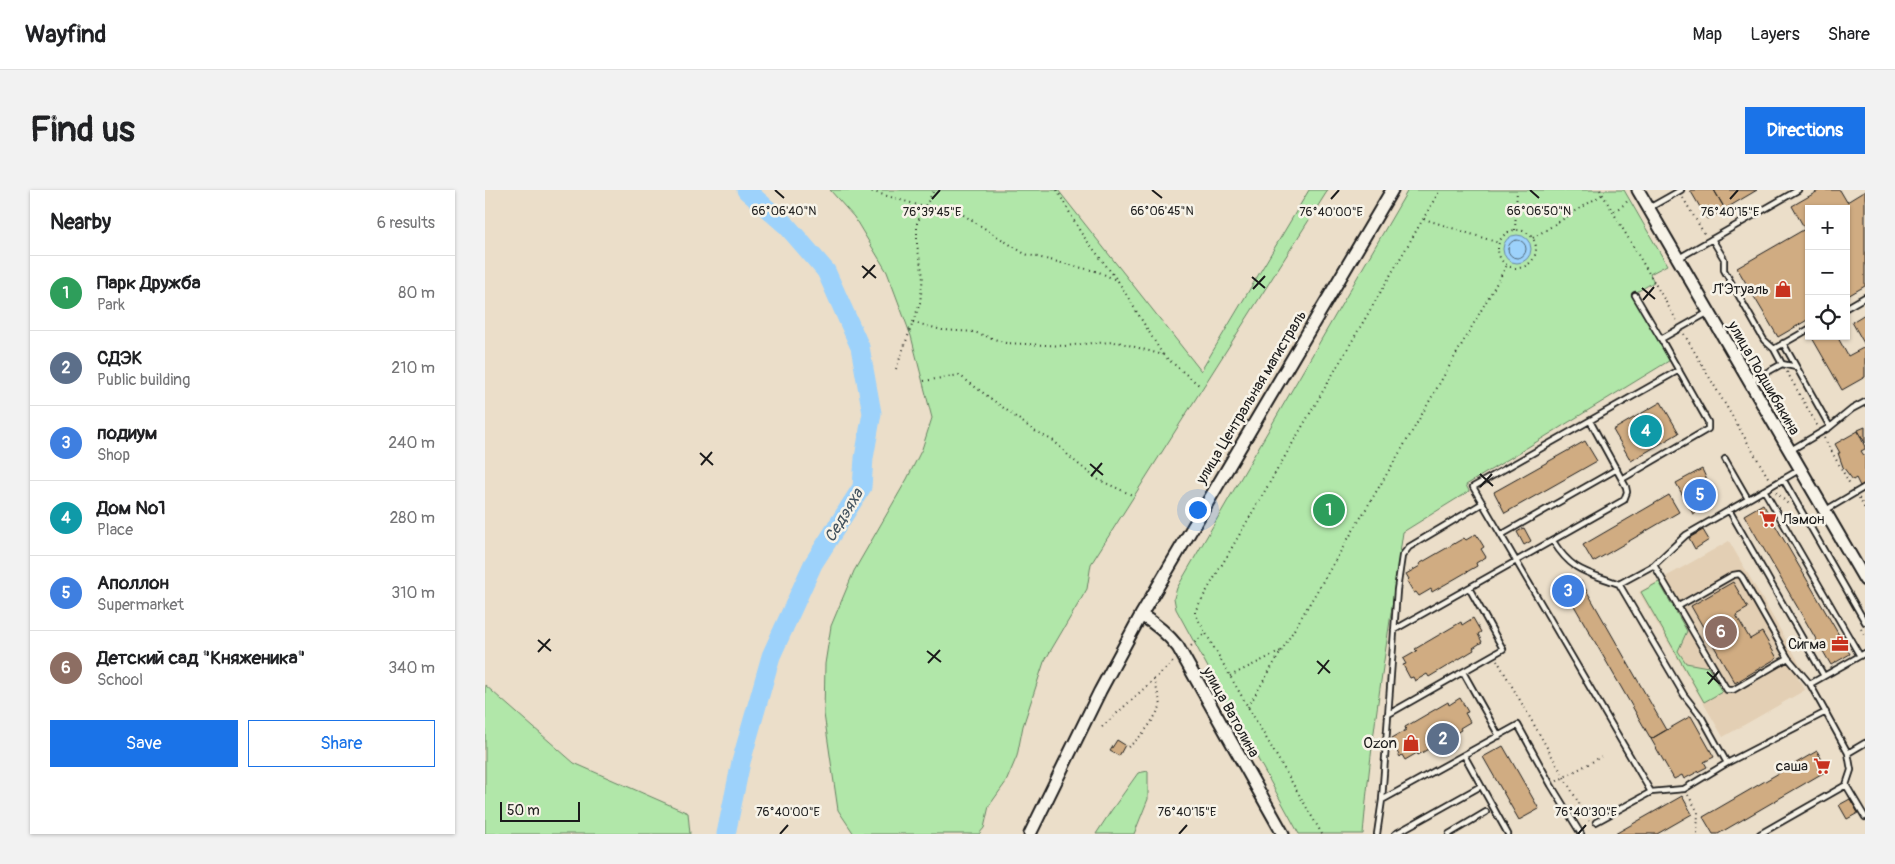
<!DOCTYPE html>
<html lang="en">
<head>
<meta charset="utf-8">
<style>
  body { margin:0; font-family:Pangolin,sans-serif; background:#f2f2f2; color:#202124 }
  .controls { position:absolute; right:15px; top:15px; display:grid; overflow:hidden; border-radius:0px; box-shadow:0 1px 4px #0004 }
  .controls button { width:45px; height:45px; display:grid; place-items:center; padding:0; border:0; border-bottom:1px solid #e0e0e0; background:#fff; color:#202124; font:25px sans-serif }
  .scale { position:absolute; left:15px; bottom:12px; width:80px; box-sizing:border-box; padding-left:5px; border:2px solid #1c1c1c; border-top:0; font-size:14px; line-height:18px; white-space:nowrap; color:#1c1c1c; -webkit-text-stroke:4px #f7f3e8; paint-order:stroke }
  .you { position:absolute; left:712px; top:319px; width:18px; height:18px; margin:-12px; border:4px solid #fff; border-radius:50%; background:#1a73e8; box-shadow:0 0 0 8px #1a73e833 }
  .badge { display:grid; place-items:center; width:32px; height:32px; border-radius:50%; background:#1a73e8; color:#fff; font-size:16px; font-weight:700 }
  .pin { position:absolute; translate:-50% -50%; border:2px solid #fff; box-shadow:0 1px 5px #0006 }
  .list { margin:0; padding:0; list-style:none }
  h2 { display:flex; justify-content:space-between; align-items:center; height:65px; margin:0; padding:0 20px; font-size:21px }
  h2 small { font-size:16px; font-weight:400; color:#757577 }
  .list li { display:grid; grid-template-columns:32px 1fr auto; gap:15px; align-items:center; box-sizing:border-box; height:75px; padding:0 20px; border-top:1px solid #e0e0e0 }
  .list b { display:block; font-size:19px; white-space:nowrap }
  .list p { margin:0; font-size:16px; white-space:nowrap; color:#757577 }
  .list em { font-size:16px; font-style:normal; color:#757577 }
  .actions { display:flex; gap:10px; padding:15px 20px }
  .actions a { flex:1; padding:11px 0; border:1px solid #1a73e8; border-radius:0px; text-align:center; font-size:18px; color:#1a73e8 }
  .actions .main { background:#1a73e8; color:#fff }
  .icon { flex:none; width:28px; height:28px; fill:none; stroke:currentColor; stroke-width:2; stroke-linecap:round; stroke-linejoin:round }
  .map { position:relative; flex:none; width:1380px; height:644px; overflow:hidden; border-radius:0px }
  header { display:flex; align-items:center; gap:30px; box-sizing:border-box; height:70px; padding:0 25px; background:#fff; border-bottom:1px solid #e0e0e0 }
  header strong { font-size:24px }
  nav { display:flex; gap:28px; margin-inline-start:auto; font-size:18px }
  .intro { display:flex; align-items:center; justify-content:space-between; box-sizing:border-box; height:120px; padding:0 30px }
  h1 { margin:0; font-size:35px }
  .button { padding:12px 22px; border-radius:0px; background:#1a73e8; color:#fff; font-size:18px; font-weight:700 }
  main { display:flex; gap:30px; padding:0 30px }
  aside { flex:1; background:#fff; border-radius:0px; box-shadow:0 1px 4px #0004 }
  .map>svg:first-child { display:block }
  .built { fill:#e3cfb4 }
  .green { fill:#b1e7a9; stroke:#668262 }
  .water { fill:#9dd2fb; stroke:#6989a2 }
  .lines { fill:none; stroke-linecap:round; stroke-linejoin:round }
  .shore { stroke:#506575; stroke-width:1 }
  .river { stroke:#9dd2fb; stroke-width:19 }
  .building { fill:#d0ac82; stroke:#1c1c1c }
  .lane-casing { stroke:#1c1c1c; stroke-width:8 }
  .secondary-casing { stroke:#1c1c1c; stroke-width:15 }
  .path { stroke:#1c1c1c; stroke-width:2; stroke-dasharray:1 4; stroke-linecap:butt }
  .lane { stroke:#f7f3e8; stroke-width:4.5 }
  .secondary { stroke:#f7f3e8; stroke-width:11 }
  .ticks { fill:none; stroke:#1c1c1c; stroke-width:2 }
  .labels { text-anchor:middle; stroke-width:5; stroke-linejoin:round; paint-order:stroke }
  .poi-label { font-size:15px; fill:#1c1c1c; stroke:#f7f3e8; text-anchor:end }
  .street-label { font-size:15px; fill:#1c1c1c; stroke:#f7f3e8 }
  .water-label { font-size:16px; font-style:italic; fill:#43535f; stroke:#f7f3e8 }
  .ticks-label { font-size:12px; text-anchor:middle; fill:#1c1c1c; stroke:#f7f3e8; stroke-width:5; stroke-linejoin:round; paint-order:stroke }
</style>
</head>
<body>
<header>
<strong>Wayfind</strong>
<nav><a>Map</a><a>Layers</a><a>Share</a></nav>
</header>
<div class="intro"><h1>Find us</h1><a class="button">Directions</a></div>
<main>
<aside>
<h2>Nearby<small>6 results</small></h2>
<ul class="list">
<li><span class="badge" style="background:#2e9e5b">1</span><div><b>Парк Дружба</b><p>Park</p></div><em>80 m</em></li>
<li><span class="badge" style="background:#5c6f8a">2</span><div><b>СДЭК</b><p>Public building</p></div><em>210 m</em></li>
<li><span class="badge" style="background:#3f7fe0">3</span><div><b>подиум</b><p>Shop</p></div><em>240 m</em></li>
<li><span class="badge" style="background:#0f9aa8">4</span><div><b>Дом №1</b><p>Place</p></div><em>280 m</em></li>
<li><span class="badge" style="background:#3f7fe0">5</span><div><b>Аполлон</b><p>Supermarket</p></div><em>310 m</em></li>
<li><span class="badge" style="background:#8d6e63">6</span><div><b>Детский сад &quot;Княженика&quot;</b><p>School</p></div><em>340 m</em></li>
</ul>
<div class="actions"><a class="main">Save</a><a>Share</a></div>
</aside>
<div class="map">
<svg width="1380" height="644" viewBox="0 0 1380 644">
  <rect width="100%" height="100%" fill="#ebdec9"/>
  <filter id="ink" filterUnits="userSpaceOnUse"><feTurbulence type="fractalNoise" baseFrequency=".02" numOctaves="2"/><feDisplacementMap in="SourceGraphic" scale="10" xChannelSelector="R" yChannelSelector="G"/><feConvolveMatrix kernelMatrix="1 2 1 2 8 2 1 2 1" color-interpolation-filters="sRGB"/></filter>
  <g filter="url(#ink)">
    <!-- built -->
    <path class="built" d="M1244 351 1319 481 1312 486 1320 500 1238 547 1154 402Z"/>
    <!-- green -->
    <path class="green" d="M345 0H573L716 181 824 0H843L606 374 602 399 559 472 538 536 532 566 521 592 504 616 499 638 494 644H369L353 620 339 524 340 474 346 436 369 381 422 289 437 259 447 228 426 146 402 82 369 27Z
      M923 0H1139L1182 75 1165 84 1169 92 1148 104 1187 169 981 295 984 301 918 342C904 442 886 543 878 644H814L691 419 689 408 692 398Z
      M1174 392 1202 441 1193 461 1201 473 1223 477 1237 502 1219 512 1156 402Z
      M0 495 89 573 203 623 205 644H0Z
      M663 581V609L649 644H611L626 621 653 583Z"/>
    <!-- water -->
    <path class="water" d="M1018 59a14 14 0 1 1 28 0a14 14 0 1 1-28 0Z"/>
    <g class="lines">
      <!-- shore -->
      <path class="shore" d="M1023 59a9 9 0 1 1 18 0a9 9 0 1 1-18 0Z"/>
      <!-- river -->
      <path class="river" d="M241 644 256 572 286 466 328 374 377 297 379 268 387 223 375 157 341 81 302 36 261 0"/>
    </g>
    <!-- building -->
    <path class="building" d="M1205 0H1229L1240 19 1222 29Z
      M1229 0H1272L1240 19Z
      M1335 0H1355L1362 12 1380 1V96L1361 107V19H1324V129L1293 147 1252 78 1320 39 1307 16Z
      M1380 124V155L1367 132Z
      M1326 146H1352L1363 166 1380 157V187L1357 200Z
      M1176 212 1194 243 1146 271 1128 240Z
      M1380 237V253L1373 240Z
      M1373 241 1380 257V259L1376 261 1380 267V294L1375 296 1371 288 1368 290 1358 277 1353 263H1355L1350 254Z
      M1100 251 1112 271 1020 323 1009 302Z
      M1217 279 1228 303 1222 307 1225 315 1208 324 1191 293Z
      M1184 305 1194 322 1108 372 1098 355Z
      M1278 314 1365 464 1346 475 1259 325Z
      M1039 338 1046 351 1039 355 1032 342Z
      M1218 340 1224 350 1210 359 1204 348Z
      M991 344 999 357 996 359 1001 367 991 373 992 376 947 402 946 399 934 406 931 402 929 403 922 391 924 389 921 384 935 376 934 374 979 348 981 350Z
      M1096 391 1181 540 1166 549 1080 400Z
      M1248 392 1263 418 1251 425 1265 449 1277 442 1292 468 1250 493 1206 416Z
      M988 428 996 442 993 444 997 452 988 458 989 460 944 487 942 484 930 491 928 487 925 488 918 475 921 474 918 469 932 461 930 459 976 432 977 435Z
      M975 508 983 522 980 523 985 532 975 538 976 540 933 565 932 563 920 570 917 565 915 567 908 554 910 553 907 548 921 540 920 537 963 512 964 515Z
      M1206 526 1229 567 1219 572 1222 577 1199 589 1197 585 1189 589 1166 549Z
      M632 550 640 555 634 566 625 561Z
      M1018 556 1054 619 1034 630 998 567Z
      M1332 561 1343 580 1233 644H1228L1218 627Z
      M1197 606 1207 624 1172 644H1130Z
      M1365 609 1373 623 1362 629 1354 615Z"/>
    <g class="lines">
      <!-- lane casing -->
      <g class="lane-casing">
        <path id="lane" d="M1164 18 1196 0
          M1227 49 1239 69V80L1279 150 1289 159
          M1194 68 1313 0
          M1150 105 1176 149
          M1361 118 1380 107
          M1298 153 1345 237
          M1297 174 1311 177
          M1266 191 1297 174 1289 159 1324 139
          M1306 260 1345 237 1367 219 1380 212
          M1240 269 1263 309
          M1137 289 1223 239V232L1176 149 1222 123
          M1298 289 1380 432
          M1279 300 1375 466
          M1244 320 1339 486
          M1341 320 1380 297
          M1016 345 1132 279
          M1068 351C1087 382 1102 382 1134 394L1169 375 1201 345 1314 280
          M1169 375 1242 500H1248L1303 468
          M1134 394 1199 505 1217 528 1242 573 1199 599 1166 602
          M1192 417 1248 385 1254 384 1257 387 1303 468 1325 494
          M909 440 1139 310 1142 302 1141 297 1105 231
          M1380 463 1325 494 1363 563 1366 580 1361 595 1380 627
          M978 482 1014 546
          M902 525 1018 459 984 398
          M1363 563 1380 553
          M979 565 1023 644
          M1242 573 1341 522
          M897 610 912 400 917 366 924 357 998 313
          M1111 632 1166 602 988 297 1194 180
          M892 644 897 610 1033 535 1066 595 1096 644
          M910 644 996 596
          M964 644 1001 622
          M1275 644 1361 595"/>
      </g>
      <!-- secondary casing -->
      <g class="secondary-casing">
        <path id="secondary" d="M1153 0 1380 390
          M656 425C671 434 682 443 693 457L798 644
          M545 644 615 501 656 425 907 0"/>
      </g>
      <!-- path -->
      <path class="path" d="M382 0 436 16 441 15 477 24 540 64 614 82 633 91
        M572 0 596 43 633 91 678 165
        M1115 0 1192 131
        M1198 8 1220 45
        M1129 21 1140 14 1144 9
        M939 29 1014 53
        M1030 40 1032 0
        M1013 59a19 19 0 1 1 38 0a19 19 0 1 1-38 0Z
        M1048 48 1118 4
        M428 132 457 140 489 142 521 153 579 156 608 153 633 152 678 165 715 196
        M1199 144 1284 289
        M411 179 435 113 438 86 432 55V33L449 0
        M1302 182 1333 237
        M439 191 474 185 551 242 569 251 587 269 612 289 647 305
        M1339 248 1366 296
        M1291 302 1303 314
        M1374 308 1380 319
        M1376 439 1380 446
        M706 456 720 443
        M1012 470 1104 631
        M745 486 796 461
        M763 517 928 240 1022 75
        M617 537 689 471
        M643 557C658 546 668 531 676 515L669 489
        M1072 591 1116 567
        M1203 605 1213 622 1212 644
        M837 644 745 486 710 424V421L955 0"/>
      <!-- lane -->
      <use href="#lane" class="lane"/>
      <!-- secondary -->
      <use href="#secondary" class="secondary"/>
    </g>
  </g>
  <!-- ticks -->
  <path class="ticks" d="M290 0 299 8M667 0 677 8M1045 0 1054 8M447 9 455 0M846 9 854 0M1245 9 1253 0M377 76 391 88M767 87 780 98M378 88 390 75M1157 98 1170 109M768 99 780 86M1158 110 1169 97M215 263 228 275M605 274 618 285M216 275 227 262M995 284 1008 296M606 286 617 273M995 297 1007 284M53 450 66 461M442 461 456 472M53 462 65 449M832 471 845 483M443 473 455 460M1222 482 1235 494M833 484 844 470M1223 494 1234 481M295 644 303 635M694 644 702 635M1093 644 1101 635"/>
  <!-- icons -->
  <defs>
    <g id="shop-bare" transform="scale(1.35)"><path d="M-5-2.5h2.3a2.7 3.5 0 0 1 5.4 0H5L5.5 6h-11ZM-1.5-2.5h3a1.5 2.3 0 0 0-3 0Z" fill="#c8321e" stroke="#f7f3e8" stroke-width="2.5" paint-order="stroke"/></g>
    <g id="supermarket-bare" transform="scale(1.35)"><path d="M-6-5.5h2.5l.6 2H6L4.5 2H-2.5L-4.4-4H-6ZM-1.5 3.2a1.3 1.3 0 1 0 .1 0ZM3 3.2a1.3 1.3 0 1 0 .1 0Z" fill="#c8321e" stroke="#f7f3e8" stroke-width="2.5" paint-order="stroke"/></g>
    <g id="office-bare" transform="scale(1.35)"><path d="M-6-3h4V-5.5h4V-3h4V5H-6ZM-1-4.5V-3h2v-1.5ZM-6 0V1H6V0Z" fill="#c8321e" stroke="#f7f3e8" stroke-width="2.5" paint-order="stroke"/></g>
  </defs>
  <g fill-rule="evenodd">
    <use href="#shop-bare" x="1298" y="99"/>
    <use href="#supermarket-bare" x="1283" y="329"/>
    <use href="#office-bare" x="1355" y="454"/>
    <use href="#shop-bare" x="926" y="553"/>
    <use href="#supermarket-bare" x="1337" y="576"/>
  </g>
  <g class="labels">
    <!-- poi labels -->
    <g class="poi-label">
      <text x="1284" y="104">Л'Этуаль</text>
      <text x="1297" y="334" text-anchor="start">Лэмон</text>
      <text x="1341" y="459">Сигма</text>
      <text x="912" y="558">Ozon</text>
      <text x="1323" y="581">саша</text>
    </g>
    <!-- street labels -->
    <g class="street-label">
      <text transform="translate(1279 188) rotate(60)" y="5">улица Подшибякина</text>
      <text transform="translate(766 207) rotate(-59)" y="5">улица Центральная магистраль</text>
      <text transform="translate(746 522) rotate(61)" y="5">улица Ватолина</text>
    </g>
    <!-- water labels -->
    <g class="water-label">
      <text transform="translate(358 325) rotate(-59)" y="6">Седэяха</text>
    </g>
  </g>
  <g class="ticks-label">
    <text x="299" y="25">66°06'40"N</text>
    <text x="677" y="25">66°06'45"N</text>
    <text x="1054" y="25">66°06'50"N</text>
    <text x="846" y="26">76°40'00"E</text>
    <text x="447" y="26">76°39'45"E</text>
    <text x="1245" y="26">76°40'15"E</text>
    <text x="303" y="626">76°40'00"E</text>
    <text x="702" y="626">76°40'15"E</text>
    <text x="1101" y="626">76°40'30"E</text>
  </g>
</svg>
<div class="controls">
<button>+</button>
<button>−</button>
<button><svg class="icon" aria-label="locate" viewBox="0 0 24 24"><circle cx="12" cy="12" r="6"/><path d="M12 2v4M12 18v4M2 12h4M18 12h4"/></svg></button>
</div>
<div class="scale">50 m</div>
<div class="you"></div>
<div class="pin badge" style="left:844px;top:320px;background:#2e9e5b">1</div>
<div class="pin badge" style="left:958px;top:549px;background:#5c6f8a">2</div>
<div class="pin badge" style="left:1083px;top:401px;background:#3f7fe0">3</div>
<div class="pin badge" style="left:1161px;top:241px;background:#0f9aa8">4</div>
<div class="pin badge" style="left:1215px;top:305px;background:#3f7fe0">5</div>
<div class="pin badge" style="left:1236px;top:442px;background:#8d6e63">6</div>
</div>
</main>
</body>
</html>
